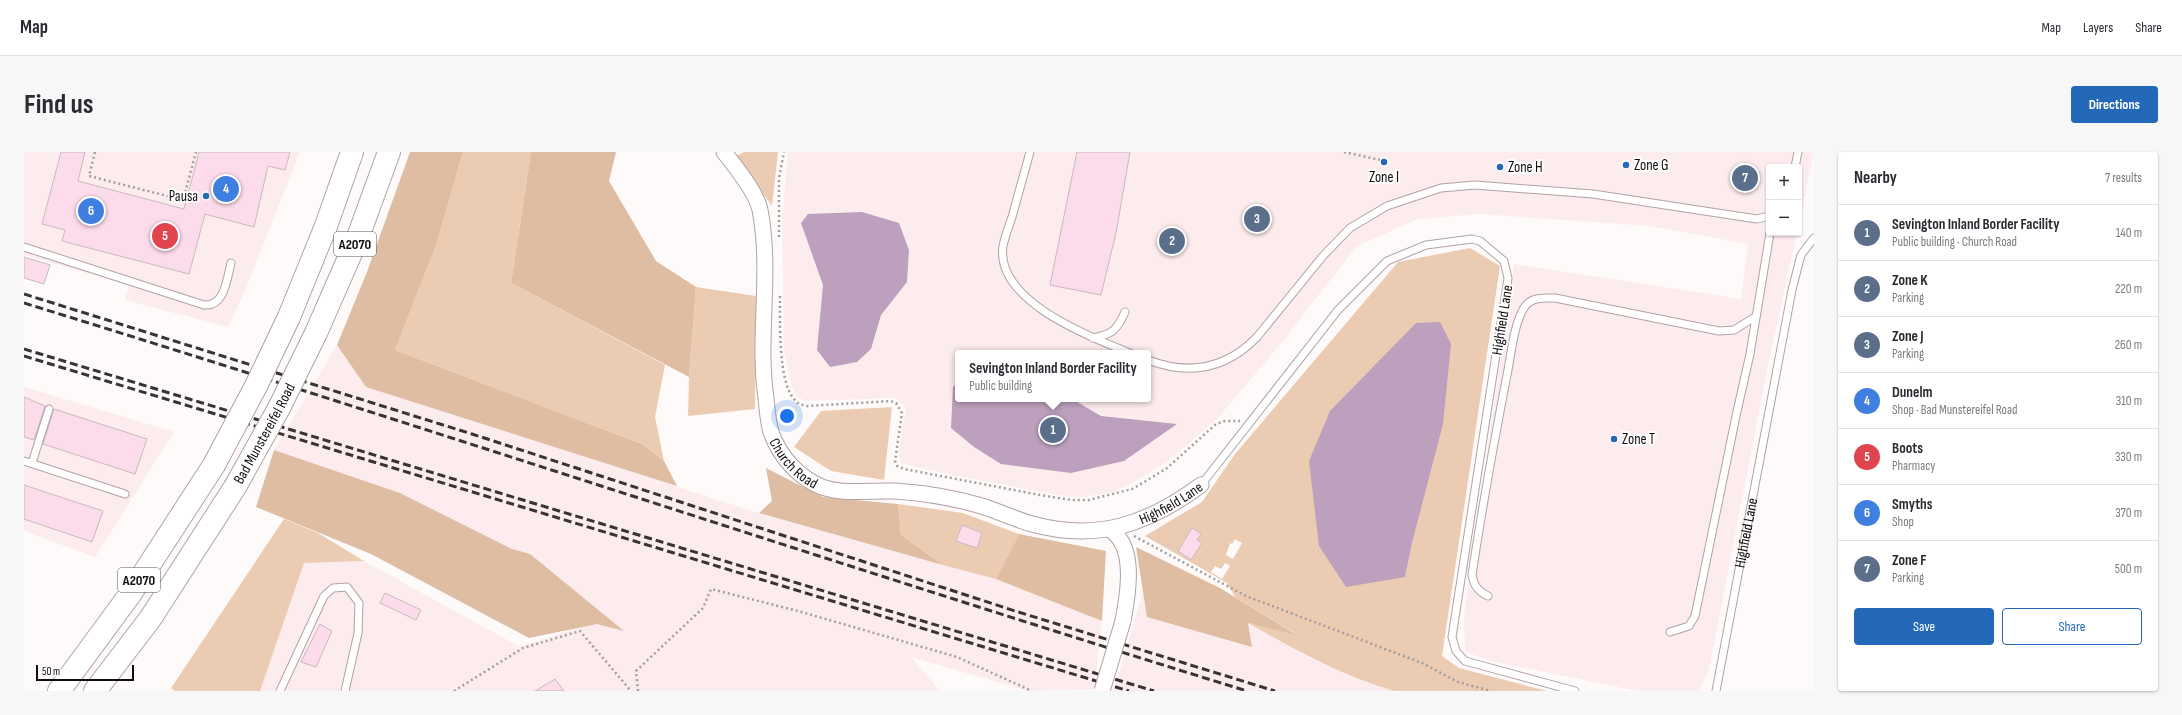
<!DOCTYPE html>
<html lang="en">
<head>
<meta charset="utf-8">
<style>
  body { margin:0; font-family:"Sofia Sans Condensed",sans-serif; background:#f7f7f7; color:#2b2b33 }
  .controls { position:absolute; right:12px; top:12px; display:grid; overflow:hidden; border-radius:4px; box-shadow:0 1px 3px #0004 }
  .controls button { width:36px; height:36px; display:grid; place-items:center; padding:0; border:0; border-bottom:1px solid #e1e1e2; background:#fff; color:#2b2b33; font:20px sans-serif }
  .scale { position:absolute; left:12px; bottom:10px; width:98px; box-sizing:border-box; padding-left:4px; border:2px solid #120d0d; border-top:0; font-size:11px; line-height:14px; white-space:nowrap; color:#120d0d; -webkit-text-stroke:3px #fff; paint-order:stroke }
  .you { position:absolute; left:763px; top:264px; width:14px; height:14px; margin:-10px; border:3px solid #fff; border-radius:50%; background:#1a73e8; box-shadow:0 0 0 6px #1a73e833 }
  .badge { display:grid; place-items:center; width:26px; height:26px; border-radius:50%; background:#2368b9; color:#fff; font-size:13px; font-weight:700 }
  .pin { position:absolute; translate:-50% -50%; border:2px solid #fff; box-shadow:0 1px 4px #0006 }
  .popup { position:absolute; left:931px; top:198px; width:196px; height:52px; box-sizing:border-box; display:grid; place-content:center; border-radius:4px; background:#fff; filter:drop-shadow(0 1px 3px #0005); font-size:13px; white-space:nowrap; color:#7c7c81 }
  .popup b { font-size:15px; color:#2b2b33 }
  .popup::after { content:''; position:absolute; left:50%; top:100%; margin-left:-8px; border:8px solid transparent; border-top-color:#fff }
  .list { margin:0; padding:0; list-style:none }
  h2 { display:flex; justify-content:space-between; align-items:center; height:52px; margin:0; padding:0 16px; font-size:17px }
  h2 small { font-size:13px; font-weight:400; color:#7c7c81 }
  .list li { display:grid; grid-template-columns:26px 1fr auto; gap:12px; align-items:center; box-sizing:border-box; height:56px; padding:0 16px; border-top:1px solid #e1e1e2 }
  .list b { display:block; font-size:15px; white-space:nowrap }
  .list p { margin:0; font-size:13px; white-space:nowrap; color:#7c7c81 }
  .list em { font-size:13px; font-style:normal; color:#7c7c81 }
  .actions { display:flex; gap:8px; padding:12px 16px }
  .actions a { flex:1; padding:9px 0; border:1px solid #2368b9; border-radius:4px; text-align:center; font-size:14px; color:#2368b9 }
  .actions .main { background:#2368b9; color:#fff }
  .map { position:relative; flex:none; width:1790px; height:539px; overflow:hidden; border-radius:4px }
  header { display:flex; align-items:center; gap:24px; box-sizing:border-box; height:56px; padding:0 20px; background:#fff; border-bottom:1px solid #e1e1e2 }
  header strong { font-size:19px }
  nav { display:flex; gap:22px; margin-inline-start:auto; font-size:14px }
  .intro { display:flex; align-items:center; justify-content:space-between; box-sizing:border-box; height:96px; padding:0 24px }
  h1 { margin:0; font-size:28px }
  .button { padding:10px 18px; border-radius:4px; background:#2368b9; color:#fff; font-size:14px; font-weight:700 }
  main { display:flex; gap:24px; padding:0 24px }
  aside { flex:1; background:#fff; border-radius:4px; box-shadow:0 1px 3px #0004 }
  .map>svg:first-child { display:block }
  .built { fill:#fceced; fill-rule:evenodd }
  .green { fill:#eccbb3; fill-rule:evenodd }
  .forest { fill:#debda3 }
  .water { fill:#bca0bd }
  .building { fill:#fcdbea; stroke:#c8b9c0 }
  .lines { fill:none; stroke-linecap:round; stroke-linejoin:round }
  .service-casing { stroke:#b2a2a4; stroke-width:9 }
  .minor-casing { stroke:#b2a2a4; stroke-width:17 }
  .trunk-casing { stroke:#b2a2a4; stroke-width:24 }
  .path { stroke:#a39e9e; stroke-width:2.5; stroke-dasharray:2 3; stroke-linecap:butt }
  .service { stroke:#fff; stroke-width:7 }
  .minor { stroke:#fff; stroke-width:15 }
  .trunk { stroke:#fff; stroke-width:22 }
  .rail { stroke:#393434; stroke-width:3; stroke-dasharray:8 4; stroke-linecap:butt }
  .minor-bridge-casing { stroke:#b2a2a4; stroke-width:17; stroke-linecap:butt }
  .trunk-bridge-casing { stroke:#b2a2a4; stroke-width:24; stroke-linecap:butt }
  .minor-bridge { stroke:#fff; stroke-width:15 }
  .trunk-bridge { stroke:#fff; stroke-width:22 }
  .poi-dot { fill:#2368b9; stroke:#fff; stroke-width:1.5 }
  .labels { text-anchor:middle; stroke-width:4; stroke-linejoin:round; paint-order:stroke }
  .shield { fill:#fff; stroke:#595656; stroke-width:1 }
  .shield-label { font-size:14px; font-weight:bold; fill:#120d0d }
  .poi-label { font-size:15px; fill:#120d0d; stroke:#fff; text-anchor:start }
  .street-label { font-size:15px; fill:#120d0d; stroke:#fff }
</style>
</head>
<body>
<header>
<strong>Map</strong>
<nav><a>Map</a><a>Layers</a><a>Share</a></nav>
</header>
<div class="intro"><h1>Find us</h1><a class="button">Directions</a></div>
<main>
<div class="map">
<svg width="1790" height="539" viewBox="0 0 1790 539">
  <rect width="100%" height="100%" fill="#fefafa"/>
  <!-- built -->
  <path class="built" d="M0 0H276L221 139 204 175 101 148 105 133 0 103Z
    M764 0H1790L1775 72V15H1745V81H1773L1743 218 1685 518 1675 539H1613L1467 509 1441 500 1440 463 1490 112 1717 147 1724 92 1626 74 1455 62 1394 67 1333 94 1250 200 1193 267 1153 302 1119 325 1089 340 1060 345H1045L928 323 876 311 875 300 882 257 879 252 870 246 782 249 773 245 768 235 760 198 758 67ZM934 201H1124V247H934Z
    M313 193 375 200 640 309 653 335 735 361 972 427 1078 469 1070 538 1004 539 887 505 916 539H236L280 411 340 409 496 495 556 475 488 397 376 341 250 298Z
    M0 235 150 280 71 405 0 379Z
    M1119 440 1224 471 1288 507 1352 534 1370 539H1090Z"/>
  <!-- green -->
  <path class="green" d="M439 0H507L487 131 641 213 631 265 640 309 618 292 371 198 412 94Z
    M720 0H754L748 54 712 4Z
    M1446 96 1476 114 1418 504 1435 516 1523 539H1370C1318 524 1271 498 1224 471L1272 482 1211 445 1203 431 1121 384 1178 350 1211 302 1374 110ZM1392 171 1389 387 1381 425ZM1168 376 1177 382 1173 388 1177 391 1167 408 1154 399ZM1211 387 1218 391 1209 407 1202 403 1206 391 1208 392ZM1201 411 1206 414 1198 427 1187 420 1191 414 1197 417Z
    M672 135 732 144 731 257 664 264 665 225Z
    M868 255 860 328 807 319 770 295 797 259Z
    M874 352 939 361 995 382 972 427 919 413 877 383ZM938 373 958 381 953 396 932 389Z
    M260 367 294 381 340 409 280 411 236 539H151L147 536Z"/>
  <!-- forest -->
  <path class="forest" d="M386 0H439L412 94 371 198 618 292 640 309 653 334 342 235 313 193 343 120Z
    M507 0H592L585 29 632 109 672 135 665 225 487 131Z
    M250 298 376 341 488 397 506 402 600 479 573 472 505 486 347 402 232 355Z
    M742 316 799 345 874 352 877 383 919 413 735 361 748 349Z
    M995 382 1082 399 1078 469 972 427Z
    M1112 395 1196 436 1273 483 1224 471 1228 495 1123 465Z"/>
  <!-- water -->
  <path class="water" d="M838 60 875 71 885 98 883 130 857 163 847 197 833 210 806 215 793 198 799 133 777 71 784 62Z
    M1416 170 1427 192 1419 272 1389 387 1381 425 1322 435 1295 394 1285 309 1306 259 1392 171Z
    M934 231V247H1048L1077 264 1153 272 1100 309 1047 321 977 312 950 295 927 276 929 235Z"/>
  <!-- building -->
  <path class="building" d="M37 0H61L54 29 160 57 175 0H266L261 18 244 14 230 75 181 62 165 122 38 89 41 78 18 72Z
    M1053 0H1106L1092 81 1077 143 1026 133Z
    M0 105 26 113 20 132 0 126Z
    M0 245 21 254 10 288 0 285Z
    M30 257 123 287 111 322 19 292Z
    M0 333 79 359 68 390 0 367Z
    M938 373 958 381 953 396 932 389Z
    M1168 376 1177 382 1173 388 1178 391 1167 408 1154 399Z
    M361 441 397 458 392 468 356 451Z
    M296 472 308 479 292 515 277 510Z
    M531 527 540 539H511Z"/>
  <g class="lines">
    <!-- service casing -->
    <g class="service-casing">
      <g id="service">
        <path d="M1006 0C1000 22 994 43 988 65 985 74 981 84 979 94 971 149 1066 185 1106 201"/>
        <path d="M1771 15 1774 0"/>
        <path d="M0 95 180 153C201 155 203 126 207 111"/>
        <path d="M1069 186C1089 182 1093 178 1101 160"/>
        <path d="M1124 208C1166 224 1202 217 1233 185L1299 104 1326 76 1363 54 1417 36 1451 33 1569 42 1733 67 1745 64"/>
        <path d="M0 309 101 342"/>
        <path d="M8 311 25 257"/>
        <path d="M1177 333 1314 158 1363 109 1402 93 1448 87 1456 89 1480 109 1484 126 1428 485 1432 499 1441 509 1551 539"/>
        <path d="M1464 444C1454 439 1450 434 1448 423 1458 356 1470 290 1483 223 1487 204 1490 168 1502 153 1509 145 1521 146 1531 146L1695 179 1710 178 1731 165"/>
        <path d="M1646 480 1665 474 1671 464 1712 264 1726 202 1746 81"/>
        <path d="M256 539 300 444 309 436 323 435 335 451 334 481 321 539"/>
        <path id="s1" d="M1692 539 1768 138 1777 103 1790 86"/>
      </g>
    </g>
    <!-- minor casing -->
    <g class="minor-casing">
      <g id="minor">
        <path id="s2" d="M700 0C711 14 733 41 736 58 748 120 733 184 742 246 743 257 744 270 747 280 755 304 775 326 798 335 821 343 847 338 871 339 900 341 926 345 954 353 972 358 990 367 1008 372 1074 390 1124 372 1177 333"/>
        <path d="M1085 377C1113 393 1104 442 1099 469"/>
      </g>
    </g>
    <!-- trunk casing -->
    <g class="trunk-casing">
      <path id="trunk" d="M265 165 302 74 328 0
        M292 181 334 85 365 0
        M35 539 107 441 190 313
        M71 539 126 467 211 335"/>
    </g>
    <!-- path -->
    <path class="path" d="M71 0 65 24 159 48 172 0
      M1320 0 1361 9
      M755 85V26L760 0
      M756 144C756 168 754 229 770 247 773 252 778 253 783 254L867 249 872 251 878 261 871 309 873 314 880 317 1016 343 1047 348H1065L1108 337 1122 329 1143 316 1192 272 1201 269H1216
      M1110 384 1222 444 1398 511 1434 530 1467 539
      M430 539 499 496 556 479 607 539
      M614 539 612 519 679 456 687 437 774 459 933 505 1008 539"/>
    <!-- service -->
    <use href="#service" class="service"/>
    <!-- minor -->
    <use href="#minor" class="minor"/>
    <!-- trunk -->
    <use href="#trunk" class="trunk"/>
    <!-- rail -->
    <path class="rail" d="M0 142 448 282 991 459 1251 539
      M0 151C409 277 814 413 1223 539
      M0 197 1130 539
      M0 204 1105 539"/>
    <!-- minor-bridge casing -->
    <g class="minor-bridge-casing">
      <path id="minor-bridge" d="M1078 539 1099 469"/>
    </g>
    <!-- trunk-bridge casing -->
    <g class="trunk-bridge-casing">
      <g id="trunk-bridge">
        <path d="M190 313 232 234 265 165"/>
        <path id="s3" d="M211 335 255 256 292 181"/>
      </g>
    </g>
    <!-- minor-bridge -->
    <use href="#minor-bridge" class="minor-bridge"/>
    <!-- trunk-bridge -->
    <use href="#trunk-bridge" class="trunk-bridge"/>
  </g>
  <!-- markers -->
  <g class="poi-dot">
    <circle cx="1360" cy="10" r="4"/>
    <circle cx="1602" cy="13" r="4"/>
    <circle cx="1476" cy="15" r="4"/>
    <circle cx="182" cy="44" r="4"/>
    <circle cx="1590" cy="287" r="4"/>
  </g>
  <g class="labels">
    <!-- shield labels -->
    <g class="shield">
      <rect x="310" y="80" width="42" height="24" rx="3"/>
      <rect x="94" y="416" width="42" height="24" rx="3"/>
    </g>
    <g class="shield-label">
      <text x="331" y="97">A2070</text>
      <text x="115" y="433">A2070</text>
    </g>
    <!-- poi labels -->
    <g class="poi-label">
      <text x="1610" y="18">Zone G</text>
      <text x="1484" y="20">Zone H</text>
      <text x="1360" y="30" text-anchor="middle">Zone I</text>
      <text x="174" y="49" text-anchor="end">Pausa</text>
      <text x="1598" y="292">Zone T</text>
    </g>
    <!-- street labels -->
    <g class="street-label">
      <text transform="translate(1478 168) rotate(-81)" y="5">Highfield Lane</text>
      <text dy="5" stroke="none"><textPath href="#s3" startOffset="61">Bad Munstereifel Road</textPath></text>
      <text dy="5" stroke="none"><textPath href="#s2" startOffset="331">Church Road</textPath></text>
      <text dy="5" stroke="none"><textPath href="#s2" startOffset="729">Highfield Lane</textPath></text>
      <text dy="5" stroke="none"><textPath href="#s1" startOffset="161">Highfield Lane</textPath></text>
    </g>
  </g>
</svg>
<div class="controls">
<button>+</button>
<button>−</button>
</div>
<div class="scale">50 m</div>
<div class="you"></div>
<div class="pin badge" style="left:1029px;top:278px;background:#5c6f8a">1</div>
<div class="popup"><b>Sevington Inland Border Facility</b>Public building</div>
<div class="pin badge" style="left:1148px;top:89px;background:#5c6f8a">2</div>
<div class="pin badge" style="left:1233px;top:67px;background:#5c6f8a">3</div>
<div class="pin badge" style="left:202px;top:37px;background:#3f7fe0">4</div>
<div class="pin badge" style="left:141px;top:84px;background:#e0444e">5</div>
<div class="pin badge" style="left:67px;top:59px;background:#3f7fe0">6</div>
<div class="pin badge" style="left:1721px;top:26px;background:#5c6f8a">7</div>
</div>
<aside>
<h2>Nearby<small>7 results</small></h2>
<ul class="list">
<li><span class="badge" style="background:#5c6f8a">1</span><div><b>Sevington Inland Border Facility</b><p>Public building · Church Road</p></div><em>140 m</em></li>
<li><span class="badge" style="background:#5c6f8a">2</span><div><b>Zone K</b><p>Parking</p></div><em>220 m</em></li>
<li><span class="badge" style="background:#5c6f8a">3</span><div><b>Zone J</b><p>Parking</p></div><em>260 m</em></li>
<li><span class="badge" style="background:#3f7fe0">4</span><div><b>Dunelm</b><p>Shop · Bad Munstereifel Road</p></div><em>310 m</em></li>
<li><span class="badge" style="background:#e0444e">5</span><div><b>Boots</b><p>Pharmacy</p></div><em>330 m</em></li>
<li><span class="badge" style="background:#3f7fe0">6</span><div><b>Smyths</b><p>Shop</p></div><em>370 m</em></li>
<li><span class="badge" style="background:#5c6f8a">7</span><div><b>Zone F</b><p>Parking</p></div><em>500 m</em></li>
</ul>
<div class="actions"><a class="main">Save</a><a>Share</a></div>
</aside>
</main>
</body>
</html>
